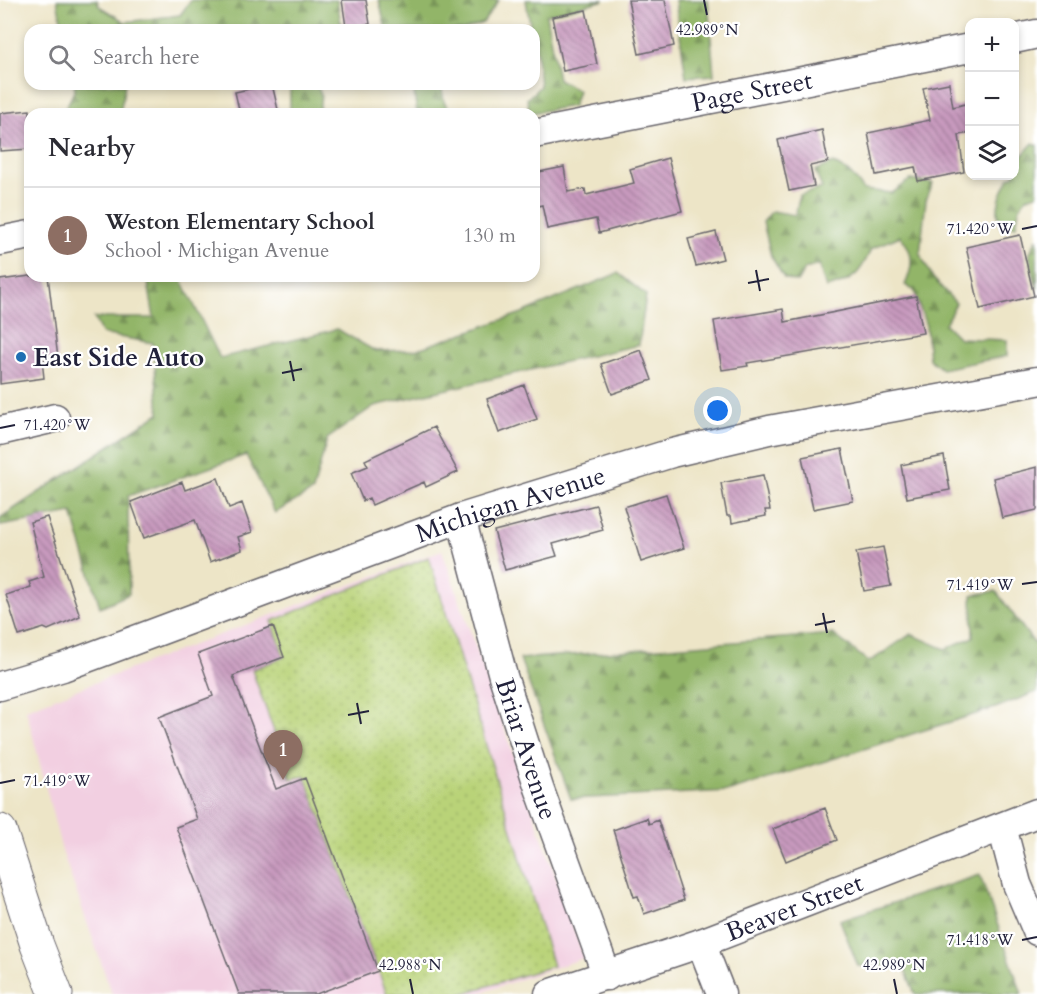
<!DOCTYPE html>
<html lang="en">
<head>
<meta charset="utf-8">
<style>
  body { margin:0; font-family:Cardo,serif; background:#f2f2f3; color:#2b2b33 }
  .controls { position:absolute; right:18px; top:18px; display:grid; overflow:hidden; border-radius:12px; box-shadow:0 3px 9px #0003 }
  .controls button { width:54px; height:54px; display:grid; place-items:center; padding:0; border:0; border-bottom:2px solid #e1e1e2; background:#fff; color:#2b2b33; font:30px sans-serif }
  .you { position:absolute; left:718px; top:411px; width:21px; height:21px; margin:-15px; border:4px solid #fff; border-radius:50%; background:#1a73e8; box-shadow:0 0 0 9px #1a73e833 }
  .badge { display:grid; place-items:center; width:39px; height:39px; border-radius:50%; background:#ea580c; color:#fff; font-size:20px; font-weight:700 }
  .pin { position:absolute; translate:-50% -50px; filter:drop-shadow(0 2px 3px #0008) }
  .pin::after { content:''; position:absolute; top:32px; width:21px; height:18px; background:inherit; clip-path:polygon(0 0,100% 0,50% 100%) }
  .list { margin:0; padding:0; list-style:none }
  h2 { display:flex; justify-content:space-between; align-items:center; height:78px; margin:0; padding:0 24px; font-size:26px }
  h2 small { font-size:20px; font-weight:400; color:#7c7c81 }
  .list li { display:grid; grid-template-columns:39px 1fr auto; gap:18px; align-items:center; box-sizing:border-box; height:96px; padding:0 24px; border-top:2px solid #e1e1e2 }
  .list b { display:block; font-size:22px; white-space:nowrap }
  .list p { margin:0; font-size:20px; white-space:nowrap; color:#7c7c81 }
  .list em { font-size:20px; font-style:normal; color:#7c7c81 }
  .icon { flex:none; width:33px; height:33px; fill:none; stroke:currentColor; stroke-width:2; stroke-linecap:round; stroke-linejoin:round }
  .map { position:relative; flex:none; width:1037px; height:994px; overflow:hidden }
  .search { position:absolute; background:#fff; box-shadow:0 3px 9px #0003; left:24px; top:24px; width:516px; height:66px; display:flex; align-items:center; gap:15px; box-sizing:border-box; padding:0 21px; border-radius:18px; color:#7c7c81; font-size:22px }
  .panel { position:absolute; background:#fff; box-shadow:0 3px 9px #0003; left:24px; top:108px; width:516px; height:174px; border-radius:18px }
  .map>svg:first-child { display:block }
  .built { fill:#f2cfe1 }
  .forest { fill:url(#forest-firs); stroke:#5a6c52; stroke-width:1.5 }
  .park { fill:url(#park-dots); stroke:#6e7a5a; stroke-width:1.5 }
  .building { fill:url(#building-back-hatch) }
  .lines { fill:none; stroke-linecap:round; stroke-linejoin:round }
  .minor-casing { stroke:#69666c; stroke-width:31 }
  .major-casing { stroke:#69666c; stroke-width:35 }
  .minor { stroke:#fff; stroke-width:28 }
  .major { stroke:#fff; stroke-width:33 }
  .ticks { fill:none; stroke:#22223b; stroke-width:2 }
  .poi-dot { fill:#1f6fb2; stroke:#fff; stroke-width:2 }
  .labels { text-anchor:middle; stroke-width:4.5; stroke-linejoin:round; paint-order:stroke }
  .street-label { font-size:26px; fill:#22223b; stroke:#fff }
  .poi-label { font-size:26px; font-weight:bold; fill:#22223b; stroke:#fff; text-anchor:start }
  .ticks-label { font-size:15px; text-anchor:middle; fill:#22223b; stroke:#fff; stroke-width:4.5; stroke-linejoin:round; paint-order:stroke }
</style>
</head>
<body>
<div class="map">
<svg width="1037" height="994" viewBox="0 0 1037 994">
  <defs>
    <pattern id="forest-firs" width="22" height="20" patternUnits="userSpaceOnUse" patternTransform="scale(1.5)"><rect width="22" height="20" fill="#92b568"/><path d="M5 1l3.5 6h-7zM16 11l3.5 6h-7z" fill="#779357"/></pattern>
    <pattern id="park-dots" width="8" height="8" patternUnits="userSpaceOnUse" patternTransform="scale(1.5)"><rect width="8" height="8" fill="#b9d378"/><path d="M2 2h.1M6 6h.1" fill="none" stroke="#9fb569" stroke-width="1.8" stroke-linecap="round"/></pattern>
    <pattern id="building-back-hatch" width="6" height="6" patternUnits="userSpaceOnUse" patternTransform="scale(1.5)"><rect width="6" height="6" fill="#c89abe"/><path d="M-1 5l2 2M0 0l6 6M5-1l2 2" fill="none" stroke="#a27d9c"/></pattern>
  </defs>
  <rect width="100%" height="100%" fill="#fff"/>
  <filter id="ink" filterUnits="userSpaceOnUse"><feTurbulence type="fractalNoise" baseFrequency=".0167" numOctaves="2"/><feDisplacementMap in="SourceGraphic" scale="12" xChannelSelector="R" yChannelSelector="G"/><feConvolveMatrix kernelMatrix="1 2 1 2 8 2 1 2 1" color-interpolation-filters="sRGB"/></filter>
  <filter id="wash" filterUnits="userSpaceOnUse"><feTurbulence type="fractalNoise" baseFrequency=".008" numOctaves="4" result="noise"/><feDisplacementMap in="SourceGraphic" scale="24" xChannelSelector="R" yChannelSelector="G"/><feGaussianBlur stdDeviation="1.35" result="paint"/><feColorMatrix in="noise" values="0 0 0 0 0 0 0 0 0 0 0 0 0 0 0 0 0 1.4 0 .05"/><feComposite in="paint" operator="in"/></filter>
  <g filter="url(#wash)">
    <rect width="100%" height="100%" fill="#ede5c7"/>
    <!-- built -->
    <path class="built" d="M442 550 584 958 477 994H112L62 851 26 709Z"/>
    <!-- forest -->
    <path class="forest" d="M57 0H97L99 6 125 22 180 15 191 0H337L342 30H63Z
      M379 0H499L483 23 464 30H386Z
      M526 0H605L546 15 558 79 578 90 573 106 530 113 527 99 540 86 534 30H531Z
      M675 0H708L714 75 686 77Z
      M74 84H125L120 114H63L75 89Z
      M290 84H316L321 94 319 114H290Z
      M413 84H441L444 102 452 114H417Z
      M1033 143 1037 145V194C1020 196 1018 213 1016 226H1000C994 207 1001 193 1010 176H1014L1015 164Z
      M833 163 851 174 864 190 892 193 910 180 933 183 926 200 920 254 933 278 956 303 945 324 959 338 1007 340V356L942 369 929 359 926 326 914 290 905 285C913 267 915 252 900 236L871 249C861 274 852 282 826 288L819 265 805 269 797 282 784 278 771 256 763 222 772 211 795 215 800 195 822 188 815 171Z
      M1037 238V289L1029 254Z
      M618 273 646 295 639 345 374 406 327 439 313 491 275 513 246 455 128 496 129 594 100 607 72 513 0 526V518L159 413 153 343 102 334 94 318H154L147 276H180L220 358 337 329 375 351 415 350 522 313Z
      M996 591 1034 643 1037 642V692L995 708 730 791 571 799 520 659 833 634 869 662 911 634 945 649 973 637 972 595Z
      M980 875 1022 994H915L904 967 858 966 840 920Z"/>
    <!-- park -->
    <path class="park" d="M429 557 553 966 461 994H387L305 776 291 779 252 670 284 657 272 621Z"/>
    <g id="blocks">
      <!-- building -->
      <path class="building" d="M342 0H366L370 24 346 27Z
        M628 0H665L674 46 639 54Z
        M586 10 597 64 563 71 552 17Z
        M949 83 953 107 969 103V133L959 135 964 172 918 181 915 167 876 175 868 133 930 120 923 88Z
        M272 84 279 114H240L235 92Z
        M30 110V149L0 151V113Z
        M822 130 828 162 810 166 814 186 789 191 778 140Z
        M668 158 682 211 599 233 596 219 547 229 542 205 534 207V173L564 167 568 192 585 189 586 195 634 183 630 169Z
        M716 232 723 259 696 266 688 239Z
        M1020 235 1034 296 980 309 966 247Z
        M30 276H48L58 358 42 360 44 378 0 384V280Z
        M916 296 923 333 747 363 748 366 722 370 714 321 783 309 785 322Z
        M641 350 652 380 612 394 601 364Z
        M524 385 537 419 499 433 487 399Z
        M434 427 458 472 426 487 424 482 372 505 369 498 363 501 351 473 368 466 365 460Z
        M842 449 853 501 813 509 802 457Z
        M944 456 950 490 907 498 901 465Z
        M1037 467V510L1002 518 993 478Z
        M763 475 770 510H765L766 516 732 523 731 516H727L721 483Z
        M218 478 229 508 242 503 252 532 238 537 242 550 210 562 195 520 144 538 131 502 182 482 185 490Z
        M666 494 684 548 641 562 624 507Z
        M596 505 603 530 553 544 557 556 505 570 494 531Z
        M47 517 80 616 48 630 44 628 19 636 6 595 31 587 29 582 44 577 30 522Z
        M883 547 891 586 864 591 856 552Z
        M273 626 284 657 233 676 276 789 305 778 378 971 316 994H239L176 827 197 819 159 717 213 696 198 654Z
        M825 808 837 840 786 861 773 829Z
        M647 818 649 824 658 820 684 900 644 914 638 896 634 897 613 830Z"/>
    </g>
  </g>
  <g filter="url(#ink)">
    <use href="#blocks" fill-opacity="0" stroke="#69666c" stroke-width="1.5"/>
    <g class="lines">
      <!-- minor casing -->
      <g class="minor-casing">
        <g id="minor">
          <path d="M1014 39 1037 34"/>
          <path id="s1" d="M534 134 970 48"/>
          <path d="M0 241 30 235"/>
          <path d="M0 431 55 418"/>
          <path id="s2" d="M461 518 503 676 539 788 607 976"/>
          <path id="s3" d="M0 686 63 667 461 518 672 453 769 430 1037 381"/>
          <path d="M1002 827 1017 884 1037 931"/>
          <path d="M701 943 721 994"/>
          <path id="s4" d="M549 994 701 943 1037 813"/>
        </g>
      </g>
      <!-- major casing -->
      <g class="major-casing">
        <path id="major" d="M0 831 37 945 56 994"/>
      </g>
      <!-- minor -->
      <use href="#minor" class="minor"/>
      <!-- major -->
      <use href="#major" class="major"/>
    </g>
  </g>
  <!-- ticks -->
  <path class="ticks" d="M704 0 707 15M1022 229 1037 226M756 270 760 291M748 283 769 279M290 361 294 381M282 373 302 369M0 428 15 425M1022 584 1037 582M823 613 827 633M815 625 835 621M357 703 361 724M348 715 369 711M0 783 15 780M1022 940 1037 937M410 979 413 994M894 979 897 994"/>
  <!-- markers -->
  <circle class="poi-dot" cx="21" cy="357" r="6"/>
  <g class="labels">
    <!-- street labels -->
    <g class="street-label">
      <text dy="9" stroke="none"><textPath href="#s1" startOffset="222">Page Street</textPath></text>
      <text dy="9" stroke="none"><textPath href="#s3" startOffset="542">Michigan Avenue</textPath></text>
      <text dy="9" stroke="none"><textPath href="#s2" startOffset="240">Briar Avenue</textPath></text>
      <text dy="9" stroke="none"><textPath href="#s4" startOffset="260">Beaver Street</textPath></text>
    </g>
    <!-- poi labels -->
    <g class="poi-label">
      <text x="33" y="366">East Side Auto</text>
    </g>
  </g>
  <g class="ticks-label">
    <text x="707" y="35">42.989°N</text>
    <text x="980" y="234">71.420°W</text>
    <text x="57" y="430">71.420°W</text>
    <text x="980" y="590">71.419°W</text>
    <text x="57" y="786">71.419°W</text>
    <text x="980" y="945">71.418°W</text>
    <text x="410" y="970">42.988°N</text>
    <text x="894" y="970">42.989°N</text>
  </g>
</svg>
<div class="controls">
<button>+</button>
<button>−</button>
<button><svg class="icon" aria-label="layers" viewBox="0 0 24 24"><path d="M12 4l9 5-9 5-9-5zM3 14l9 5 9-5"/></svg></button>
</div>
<div class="you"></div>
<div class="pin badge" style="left:283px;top:780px;background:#8d6e63">1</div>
<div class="search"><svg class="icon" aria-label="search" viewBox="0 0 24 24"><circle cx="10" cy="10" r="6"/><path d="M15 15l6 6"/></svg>Search here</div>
<section class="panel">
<h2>Nearby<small></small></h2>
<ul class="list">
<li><span class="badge" style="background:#8d6e63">1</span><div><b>Weston Elementary School</b><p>School · Michigan Avenue</p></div><em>130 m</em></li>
</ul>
</section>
</div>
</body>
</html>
